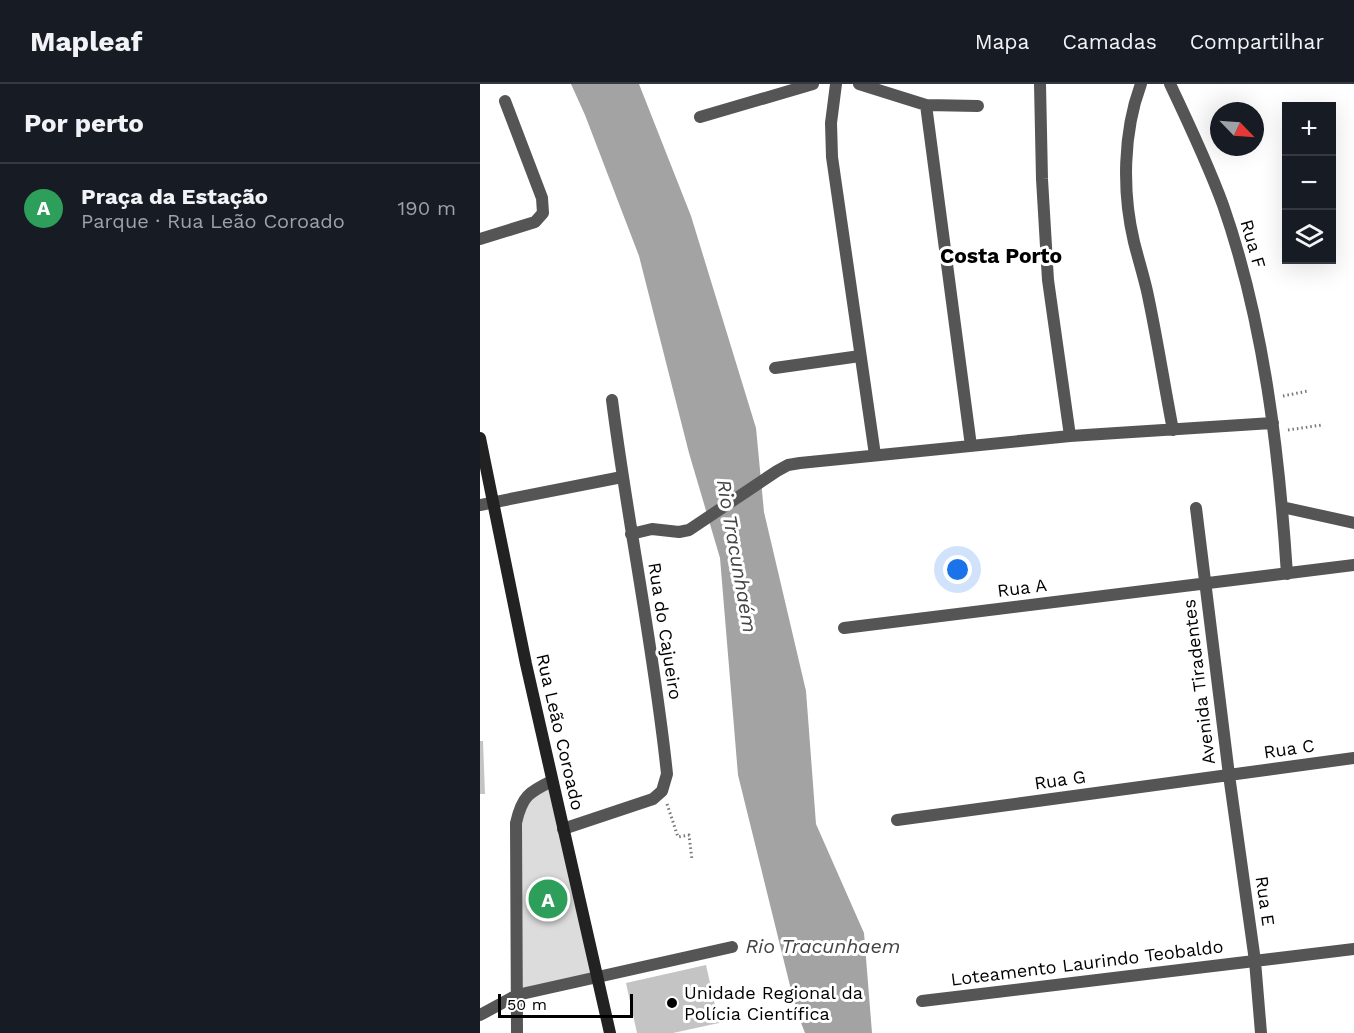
<!DOCTYPE html>
<html lang="pt">
<head>
<meta charset="utf-8">
<style>
  body { margin:0; font-family:"Work Sans",sans-serif; background:#20242c; color:#f1f3f6 }
  .controls { position:absolute; right:18px; top:18px; display:grid; overflow:hidden; border-radius:0px; box-shadow:0 6px 24px #0002 }
  .controls button { width:54px; height:54px; display:grid; place-items:center; padding:0; border:0; border-bottom:2px solid #363941; background:#171b24; color:#f1f3f6; font:30px sans-serif }
  .compass { position:absolute; left:730px; top:18px; width:54px; height:54px; border-radius:50%; background:#171b24; box-shadow:0 6px 24px #0002; rotate:115deg }
  .scale { position:absolute; left:18px; bottom:15px; width:135px; box-sizing:border-box; padding-left:6px; border:3px solid #000; border-top:0; font-size:16px; line-height:21px; white-space:nowrap; color:#000; -webkit-text-stroke:4px #fff; paint-order:stroke }
  .you { position:absolute; left:478px; top:486px; width:21px; height:21px; margin:-15px; border:4px solid #fff; border-radius:50%; background:#1a73e8; box-shadow:0 0 0 9px #1a73e833 }
  .badge { display:grid; place-items:center; width:39px; height:39px; border-radius:50%; background:#1a73e8; color:#fff; font-size:20px; font-weight:700 }
  .pin { position:absolute; translate:-50% -50%; border:3px solid #fff; box-shadow:0 2px 6px #0006 }
  .list { margin:0; padding:0; list-style:none }
  h2 { display:flex; justify-content:space-between; align-items:center; height:78px; margin:0; padding:0 24px; font-size:26px }
  h2 small { font-size:20px; font-weight:400; color:#9ea1a6 }
  .list li { display:grid; grid-template-columns:39px 1fr auto; gap:18px; align-items:center; box-sizing:border-box; height:90px; padding:0 24px; border-top:2px solid #363941 }
  .list b { display:block; font-size:22px; white-space:nowrap }
  .list p { margin:0; font-size:20px; white-space:nowrap; color:#9ea1a6 }
  .list em { font-size:20px; font-style:normal; color:#9ea1a6 }
  .icon { flex:none; width:33px; height:33px; fill:none; stroke:currentColor; stroke-width:2; stroke-linecap:round; stroke-linejoin:round }
  .map { position:relative; flex:none; width:874px; height:949px; overflow:hidden }
  header { display:flex; align-items:center; gap:36px; box-sizing:border-box; height:84px; padding:0 30px; background:#171b24; border-bottom:2px solid #363941 }
  header strong { font-size:28px }
  nav { display:flex; gap:33px; margin-inline-start:auto; font-size:21px }
  main { display:flex }
  aside { flex:1; background:#171b24 }
  .map>svg:first-child { display:block }
  .green { fill:#dcdcdc }
  .water { fill:#a3a3a3 }
  .building { fill:#c4c4c4 }
  .lines { fill:none; stroke-linecap:round; stroke-linejoin:round }
  .path { stroke:#777; stroke-width:3; stroke-dasharray:1.5 3; stroke-linecap:butt }
  .street { stroke:#555; stroke-width:12 }
  .secondary { stroke:#222; stroke-width:12 }
  .poi-dot { fill:#000; stroke:#fff; stroke-width:2 }
  .labels { text-anchor:middle; stroke-width:6; stroke-linejoin:round; paint-order:stroke }
  .street-label { font-size:18px; fill:#000; stroke:#fff }
  .poi-label { font-size:18px; fill:#000; stroke:#fff; text-anchor:start }
  .water-label { font-size:20px; font-style:italic; fill:#444; stroke:#fff }
  .quarter-label { font-size:21px; font-weight:bold; fill:#000; stroke:#fff }
</style>
</head>
<body>
<header>
<strong>Mapleaf</strong>
<nav><a>Mapa</a><a>Camadas</a><a>Compartilhar</a></nav>
</header>
<main>
<aside>
<h2>Por perto<small></small></h2>
<ul class="list">
<li><span class="badge" style="background:#2e9e5b">A</span><div><b>Praça da Estação</b><p>Parque · Rua Leão Coroado</p></div><em>190 m</em></li>
</ul>
</aside>
<div class="map">
<svg width="874" height="949" viewBox="0 0 874 949">
  <rect width="100%" height="100%" fill="#fff"/>
  <!-- green -->
  <path class="green" d="M72 697 116 892 37 911 40 721Z"/>
  <!-- water -->
  <path class="water" d="M91 0H159L211 132 276 344 284 428 326 607 336 740 384 849 392 949H325L316 926 258 691 240 474 209 369 159 172 105 31Z"/>
  <!-- building -->
  <path class="building" d="M0 657H3L5 710H0Z
    M226 881 239 939 193 949H157L146 899Z"/>
  <g class="lines">
    <!-- path -->
    <path class="path" d="M803 312 828 307
      M808 346 842 341
      M187 720 198 753 209 751 212 776"/>
    <!-- street -->
    <path class="street" d="M356 0 351 39 352 73 395 371
      M379 0 446 21 498 22
      M560 0 562 95 568 196 590 352
      M661 0C643 48 642 108 654 158 658 174 663 190 667 207 677 253 684 300 693 346
      M690 0C709 40 728 80 743 121 784 238 799 368 807 490
      M446 21 491 362
      M220 33 333 0
      M0 155 55 138 63 129 62 114 25 17
      M295 284 380 272
      M0 421 142 393
      M802 423 874 439
      M716 424 749 691 775 877 781 949
      M151 450 172 445 199 448 209 446 297 387 308 381 320 379 590 352 793 339
      M364 544 874 481
      M417 736 874 674
      M83 745 173 715 182 707 187 690C174 565 148 441 132 316
      M442 917 874 865
      M0 931 37 911 252 863
      M37 949 36 739C42 712 49 708 72 697"/>
    <!-- secondary -->
    <path class="secondary" d="M0 354 46 580 130 949"/>
  </g>
  <!-- markers -->
  <circle class="poi-dot" cx="192" cy="919" r="6"/>
  <g class="labels">
    <!-- street labels -->
    <g class="street-label">
      <text transform="translate(773 160) rotate(74)" y="6">Rua F</text>
      <text transform="translate(542 504) rotate(-7)" y="6">Rua A</text>
      <text transform="translate(185 547) rotate(81)" y="6">Rua do Cajueiro</text>
      <text transform="translate(719 598) rotate(-97)" y="6">Avenida Tiradentes</text>
      <text transform="translate(80 648) rotate(77)" y="6">Rua Leão Coroado</text>
      <text transform="translate(809 665) rotate(-8)" y="6">Rua C</text>
      <text transform="translate(580 696) rotate(-8)" y="6">Rua G</text>
      <text transform="translate(785 817) rotate(82)" y="6">Rua E</text>
      <text transform="translate(607 879) rotate(-7)" y="6">Loteamento Laurindo Teobaldo</text>
    </g>
    <!-- poi labels -->
    <g class="poi-label">
      <text x="204" y="915">Unidade Regional da<tspan x="204" dy="21">Polícia Científica</tspan></text>
    </g>
    <!-- water labels -->
    <g class="water-label">
      <text transform="translate(257 472) rotate(80)" y="7">Rio Tracunhaém</text>
      <text x="343" y="869">Rio Tracunhaem</text>
    </g>
    <!-- quarter labels -->
    <g class="quarter-label">
      <text x="521" y="179">Costa Porto</text>
    </g>
  </g>
</svg>
<div class="controls">
<button>+</button>
<button>−</button>
<button><svg class="icon" aria-label="layers" viewBox="0 0 24 24"><path d="M12 4l9 5-9 5-9-5zM3 14l9 5 9-5"/></svg></button>
</div>
<svg class="compass" viewBox="-18 -18 36 36"><path d="M0-13l5 13h-10z" fill="#e53935"/><path d="M0 13l5-13h-10z" fill="#9ea1a6"/></svg>
<div class="scale">50 m</div>
<div class="you"></div>
<div class="pin badge" style="left:68px;top:815px;background:#2e9e5b">A</div>
</div>
</main>
</body>
</html>
